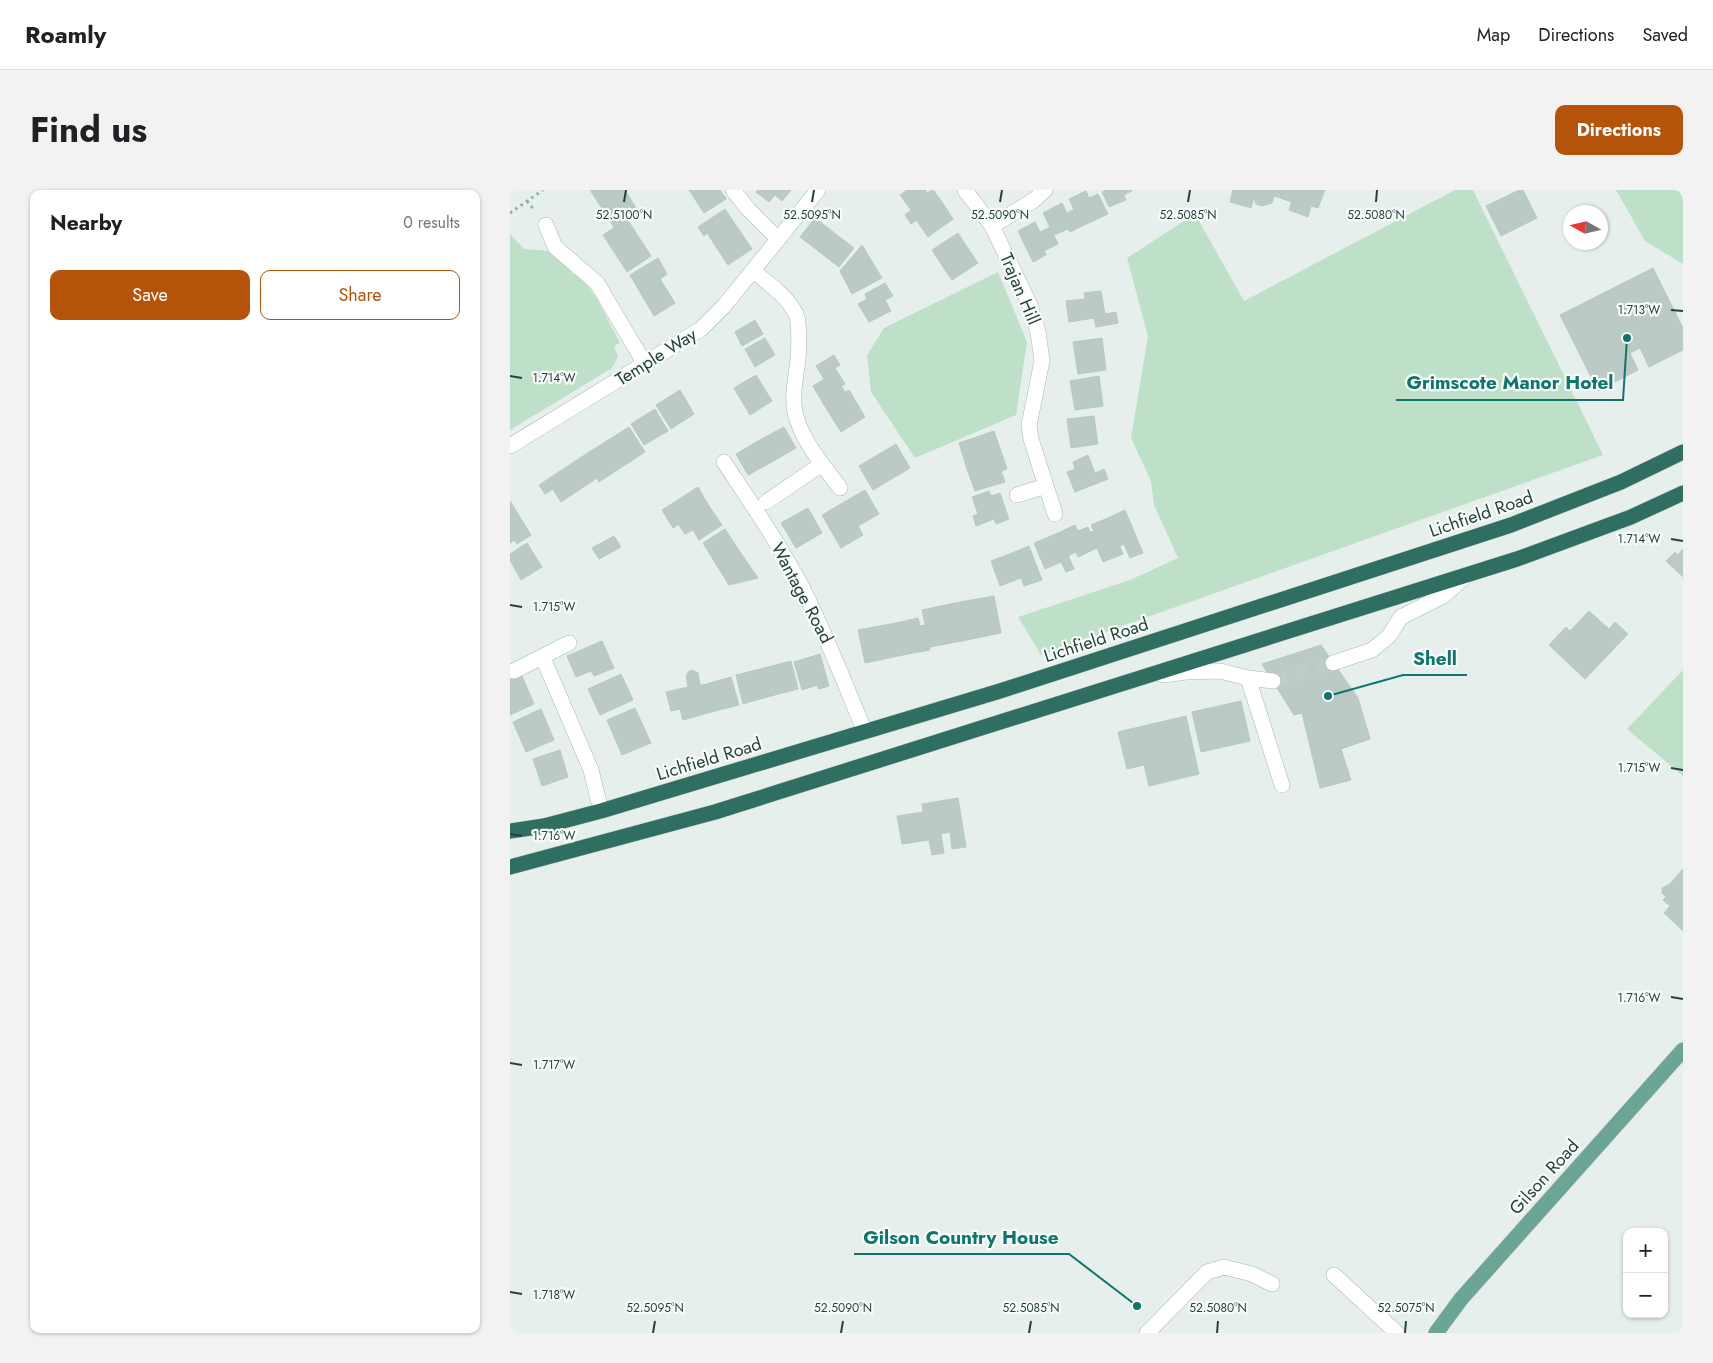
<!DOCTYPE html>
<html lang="en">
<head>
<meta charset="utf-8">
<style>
  body { margin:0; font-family:Jost,sans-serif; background:#f2f2f2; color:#202124 }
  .controls { position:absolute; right:15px; bottom:15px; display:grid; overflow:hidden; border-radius:10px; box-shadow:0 1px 4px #0004 }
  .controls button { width:45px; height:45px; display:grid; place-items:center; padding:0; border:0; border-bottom:1px solid #e0e0e0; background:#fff; color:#202124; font:25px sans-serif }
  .compass { position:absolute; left:1053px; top:15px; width:45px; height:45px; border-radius:50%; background:#fff; box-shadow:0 1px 4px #0004; rotate:278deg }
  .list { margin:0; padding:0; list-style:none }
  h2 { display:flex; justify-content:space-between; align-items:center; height:65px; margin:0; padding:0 20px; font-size:21px }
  h2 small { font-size:16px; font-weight:400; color:#757577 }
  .actions { display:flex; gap:10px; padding:15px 20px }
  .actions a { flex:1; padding:11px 0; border:1px solid #b45309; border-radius:10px; text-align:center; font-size:18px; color:#b45309 }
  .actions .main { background:#b45309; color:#fff }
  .map { position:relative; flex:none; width:1173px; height:1143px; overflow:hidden; border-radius:10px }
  header { display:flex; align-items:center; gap:30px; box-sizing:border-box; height:70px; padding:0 25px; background:#fff; border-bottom:1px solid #e0e0e0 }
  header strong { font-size:24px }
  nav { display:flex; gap:28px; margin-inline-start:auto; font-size:18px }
  .intro { display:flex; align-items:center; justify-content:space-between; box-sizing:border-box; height:120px; padding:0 30px }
  h1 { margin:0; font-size:35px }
  .button { padding:12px 22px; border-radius:10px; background:#b45309; color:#fff; font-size:18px; font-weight:700 }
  main { display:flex; gap:30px; padding:0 30px }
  aside { flex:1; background:#fff; border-radius:10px; box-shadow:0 1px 4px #0004 }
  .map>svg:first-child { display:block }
  .green { fill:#bfe0c8 }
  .building { fill:#bbcac4; stroke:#b8c9c2 }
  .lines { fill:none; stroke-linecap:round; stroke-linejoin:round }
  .minor-tunnel { stroke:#bfccc8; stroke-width:15; stroke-dasharray:15 8; stroke-linecap:butt }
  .minor-casing { stroke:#a8b8b2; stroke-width:16 }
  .major-casing { stroke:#c2cac8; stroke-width:16 }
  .highway-casing { stroke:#c2cac8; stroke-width:16 }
  .path { stroke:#86b3a5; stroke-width:3; stroke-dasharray:2.5 4; stroke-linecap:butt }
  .minor { stroke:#fff; stroke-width:15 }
  .major { stroke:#6aa596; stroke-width:15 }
  .highway { stroke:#2f6f62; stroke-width:15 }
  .ticks { fill:none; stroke:#24423a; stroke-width:2 }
  .labels { text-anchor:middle; stroke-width:4.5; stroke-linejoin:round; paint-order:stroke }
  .street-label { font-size:18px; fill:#24423a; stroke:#f7fbf9 }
  .ticks-label { font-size:12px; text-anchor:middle; fill:#24423a; stroke:#f7fbf9; stroke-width:4.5; stroke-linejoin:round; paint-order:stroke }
  .leader { fill:none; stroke:#0f766e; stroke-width:2 }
  .callout-dot { fill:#0f766e; stroke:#f7fbf9; stroke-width:2 }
  .callout-label { font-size:19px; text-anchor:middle; font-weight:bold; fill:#0f766e; stroke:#f7fbf9; stroke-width:4.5; stroke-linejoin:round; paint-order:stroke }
</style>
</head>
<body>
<header>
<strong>Roamly</strong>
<nav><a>Map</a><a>Directions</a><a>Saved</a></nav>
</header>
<div class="intro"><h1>Find us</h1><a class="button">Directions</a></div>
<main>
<aside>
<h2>Nearby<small>0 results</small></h2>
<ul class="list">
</ul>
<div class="actions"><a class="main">Save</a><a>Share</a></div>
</aside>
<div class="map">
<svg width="1173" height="1143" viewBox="0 0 1173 1143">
  <rect width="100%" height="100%" fill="#e6efeb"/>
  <!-- green -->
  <path class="green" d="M945 0H963L1093 265 531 465 508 427 620 390 668 368 644 315 641 291 621 248 638 146 617 68 685 24 734 111Z
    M1106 0H1173V74L1135 51Z
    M0 44 14 59 39 61 44 63 62 83 74 91 87 109 110 153 104 156 108 167 102 178 0 240Z
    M488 82 517 152 506 225 405 268 361 202 357 165 374 138Z
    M1173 480V586L1117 539Z"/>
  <!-- building -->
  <path class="building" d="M80 0H115L128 21 104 37Z
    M179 0H210L216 9 194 23Z
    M248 0H281L272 11 265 5 259 12 246 2Z
    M397 0H415L417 3 423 0 432 12 401 34 395 25 401 20 390 5Z
    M596 0H622V1L614 5 616 10 599 17 592 2Z
    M723 0H746L741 18 720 12Z
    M746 0H766L762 13 752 16 746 14 744 7Z
    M766 0H786L782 12 764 6Z
    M786 0H815L808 18 801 16 798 27 779 20Z
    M1009 0H1013L1027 28 991 46 976 16Z
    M576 1 579 8 588 4 598 24 572 36 559 9Z
    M432 12 443 29 418 47 406 30Z
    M552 13 557 23 564 19 572 36 560 42 558 39 544 45 533 23Z
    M215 19 242 59 218 75 197 43 194 46 188 37Z
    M305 28 344 58 329 77 290 47Z
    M117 29 141 66 117 82 93 45Z
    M525 32 530 42 540 37 548 54 534 61 536 65 523 72 508 41Z
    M448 43 457 57 431 74 422 60Z
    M352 55 372 88 342 104 330 81Z
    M457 57 468 73 442 90 431 74Z
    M148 68 157 84 150 89 165 113 144 126 120 85Z
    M1143 78 1173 138V160L1139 177 1130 158 1120 163 1128 180 1088 201 1050 125Z
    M375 93 383 106 375 110 381 121 359 132 348 114 357 109 355 104Z
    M591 101 595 124 606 122 608 133 586 137 584 128 559 132 556 111 575 109 574 103Z
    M245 130 253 144 232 156 225 142Z
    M255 148 265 165 245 177 235 159Z
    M592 148 596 180 568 184 563 152Z
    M324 165 330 175 325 178 335 194 331 196 335 202 314 215 303 196 314 189 306 176Z
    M246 185 262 211 240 225 224 198Z
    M589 186 593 216 565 220 560 191Z
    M170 200 184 224 161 239 146 215Z
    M339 200 355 227 331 242 314 215Z
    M145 219 158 241 134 255 121 234Z
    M584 226 588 254 561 258 557 229Z
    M119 237 135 262 89 292 73 266Z
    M274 237 286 258 260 273 248 251Z
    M484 241 493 267 457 279 449 253Z
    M248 251 260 273 238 285 226 264Z
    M386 254 400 278 363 300 349 276Z
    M578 265 585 283 594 279 598 289 565 302 557 282 565 279 563 272Z
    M73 266 87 288 51 312 43 299 35 304 29 295Z
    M493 267 497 279 491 281 495 292 465 301 457 279Z
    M188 297 199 316 163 338 152 320Z
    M355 300 369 324 348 336 353 345 331 358 312 325Z
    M479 301 481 306 490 303 499 329 486 334 484 329 466 336 463 326 468 324 462 307Z
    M0 311 21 345 7 354 5 350 0 353Z
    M199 316 212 335 189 350 183 340 175 344 169 335Z
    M298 318 312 343 286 358 271 333Z
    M615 320 633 363 620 368 614 354 610 356 598 328Z
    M598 328 613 364 593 372 580 342 584 341 581 335Z
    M565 335 568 341 578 337 587 358 568 367 566 362 558 366 548 343Z
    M215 339 226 356 204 371 193 353Z
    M548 343 564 379 556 382 551 372 535 379 524 353Z
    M104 346 111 357 89 369 82 358Z
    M17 353 32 377 11 390 0 370V364Z
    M226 356 248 388 219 395 204 371Z
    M519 356 532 390 514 396 502 363Z
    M1173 359V387L1156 371 1165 362 1168 365Z
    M502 363 511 388 490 396 481 371Z
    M484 406 491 443 452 451 445 413Z
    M445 413 452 451 420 457 412 420Z
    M1079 421 1099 439 1105 432 1118 444 1075 489 1039 455 1056 437 1060 441Z
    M408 428 410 436 415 435 420 460 393 465 386 433Z
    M386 433 393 465 355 473 348 440Z
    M92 451 104 478 84 486 81 481 66 487 57 466Z
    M811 455 848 508 860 549 831 559 841 590 810 598 792 523 784 525 752 474Z
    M310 464 319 496 309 499 307 495 292 500 284 472Z
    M281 471 288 499 261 506 254 478Z
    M254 478 261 506 233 514 226 485Z
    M182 480 188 483 190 495H193L201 522 173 530 170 519 161 521 156 502 178 497 176 486 179 481Z
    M11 484 24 514 0 525V489Z
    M111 484 123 510 90 525 78 499Z
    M221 487 229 515 201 522 193 495Z
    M731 511 740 551 691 562 682 522Z
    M125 518 141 553 112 565 97 530Z
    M31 519 44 550 16 562 3 532Z
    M676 526 689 584 639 596 634 575 617 579 608 542Z
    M50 560 58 587 32 596 23 569Z
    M448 608 456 657 442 659 440 642 431 644 434 663 422 665 419 650 392 654 387 626 413 622 412 614Z
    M1173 679V706L1160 694Z
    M1160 694 1173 706V741L1154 723 1160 716 1153 710 1156 707 1152 703V698Z"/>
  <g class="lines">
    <!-- minor-tunnel -->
    <path class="minor-tunnel" d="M763 491 774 488 823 473"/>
    <!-- minor casing -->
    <g class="minor-casing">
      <path id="minor" d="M223 0 238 19 268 49
        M455 0 482 36 520 115 528 142 532 171 519 235 521 249 545 324
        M36 35 45 57 87 93 135 174
        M482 36 524 10 535 0
        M243 81C258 93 277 106 286 124 290 133 289 166 287 177 285 192 282 207 285 223 292 251 313 275 330 298
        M0 256 191 139 214 116 308 0
        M214 272C241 313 270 355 293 399 316 445 335 494 355 542
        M507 305 536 296
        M256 312 312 274
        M33 468 81 580 91 621
        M823 473 862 460 879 446 891 427 933 406 957 385
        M4 481 59 453
        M653 485 676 482 710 481 738 488 763 491
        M738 488 772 595
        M824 1085 887 1143
        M637 1143 697 1082 714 1077 742 1084 762 1094"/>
    </g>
    <!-- major casing -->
    <g class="major-casing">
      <path id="major" d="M926 1143 951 1109 1173 860"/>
    </g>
    <!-- highway casing -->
    <g class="highway-casing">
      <path id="highway" d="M0 641 34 636 91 621 490 501 1001 335 1111 292 1173 262
        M0 677 205 622 1007 369 1121 327 1173 303"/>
    </g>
    <!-- path -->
    <path class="path" d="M17 11 25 21
      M0 23 33 0"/>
    <!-- minor -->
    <use href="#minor" class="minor"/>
    <!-- major -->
    <use href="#major" class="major"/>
    <!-- highway -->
    <use href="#highway" class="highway"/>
  </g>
  <!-- ticks -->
  <path class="ticks" d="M114 12 116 0M302 12 304 0M490 12 492 0M678 12 680 0M866 12 867 0M1161 120 1173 121M0 186 12 188M1161 349 1173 351M0 415 12 417M1161 578 1173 580M0 644 12 646M1161 807 1173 809M0 873 12 875M0 1102 12 1104M143 1143 145 1131M331 1143 333 1131M519 1143 521 1131M707 1143 708 1131M895 1143 896 1131"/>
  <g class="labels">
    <!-- street labels -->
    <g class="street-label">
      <text transform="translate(510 99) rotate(67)" y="6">Trajan Hill</text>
      <text transform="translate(146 167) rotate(-32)" y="6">Temple Way</text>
      <text transform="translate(971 324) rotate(-19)" y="6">Lichfield Road</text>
      <text transform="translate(292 403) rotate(62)" y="6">Wantage Road</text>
      <text transform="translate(586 450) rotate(-18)" y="6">Lichfield Road</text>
      <text transform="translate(199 569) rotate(-17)" y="6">Lichfield Road</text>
      <text transform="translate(1034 987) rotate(-48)" y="6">Gilson Road</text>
    </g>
  </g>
  <g class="ticks-label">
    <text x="114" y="29">52.5100°N</text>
    <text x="302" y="29">52.5095°N</text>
    <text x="490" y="29">52.5090°N</text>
    <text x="678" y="29">52.5085°N</text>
    <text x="866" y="29">52.5080°N</text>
    <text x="1129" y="124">1.713°W</text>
    <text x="44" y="192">1.714°W</text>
    <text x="1129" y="353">1.714°W</text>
    <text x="44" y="421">1.715°W</text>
    <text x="1129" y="582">1.715°W</text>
    <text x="44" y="650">1.716°W</text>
    <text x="1129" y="812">1.716°W</text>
    <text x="44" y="879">1.717°W</text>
    <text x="44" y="1109">1.718°W</text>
    <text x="145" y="1122">52.5095°N</text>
    <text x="333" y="1122">52.5090°N</text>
    <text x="521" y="1122">52.5085°N</text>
    <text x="708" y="1122">52.5080°N</text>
    <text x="896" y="1122">52.5075°N</text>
  </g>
  <!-- callouts -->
  <path class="leader" d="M1117 148L1113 210H886M818 506L893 485H957M627 1116L559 1064H344"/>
  <g class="callout-dot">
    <circle cx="1117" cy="148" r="5"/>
    <circle cx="818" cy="506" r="5"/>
    <circle cx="627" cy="1116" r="5"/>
  </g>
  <g class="callout-label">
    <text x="1000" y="199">Grimscote Manor Hotel</text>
    <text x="925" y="475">Shell</text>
    <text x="451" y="1054">Gilson Country House</text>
  </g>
</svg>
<div class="controls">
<button>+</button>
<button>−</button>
</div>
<svg class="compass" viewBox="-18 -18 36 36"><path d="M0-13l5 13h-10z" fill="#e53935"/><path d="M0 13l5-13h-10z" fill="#757577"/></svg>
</div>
</main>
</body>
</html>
